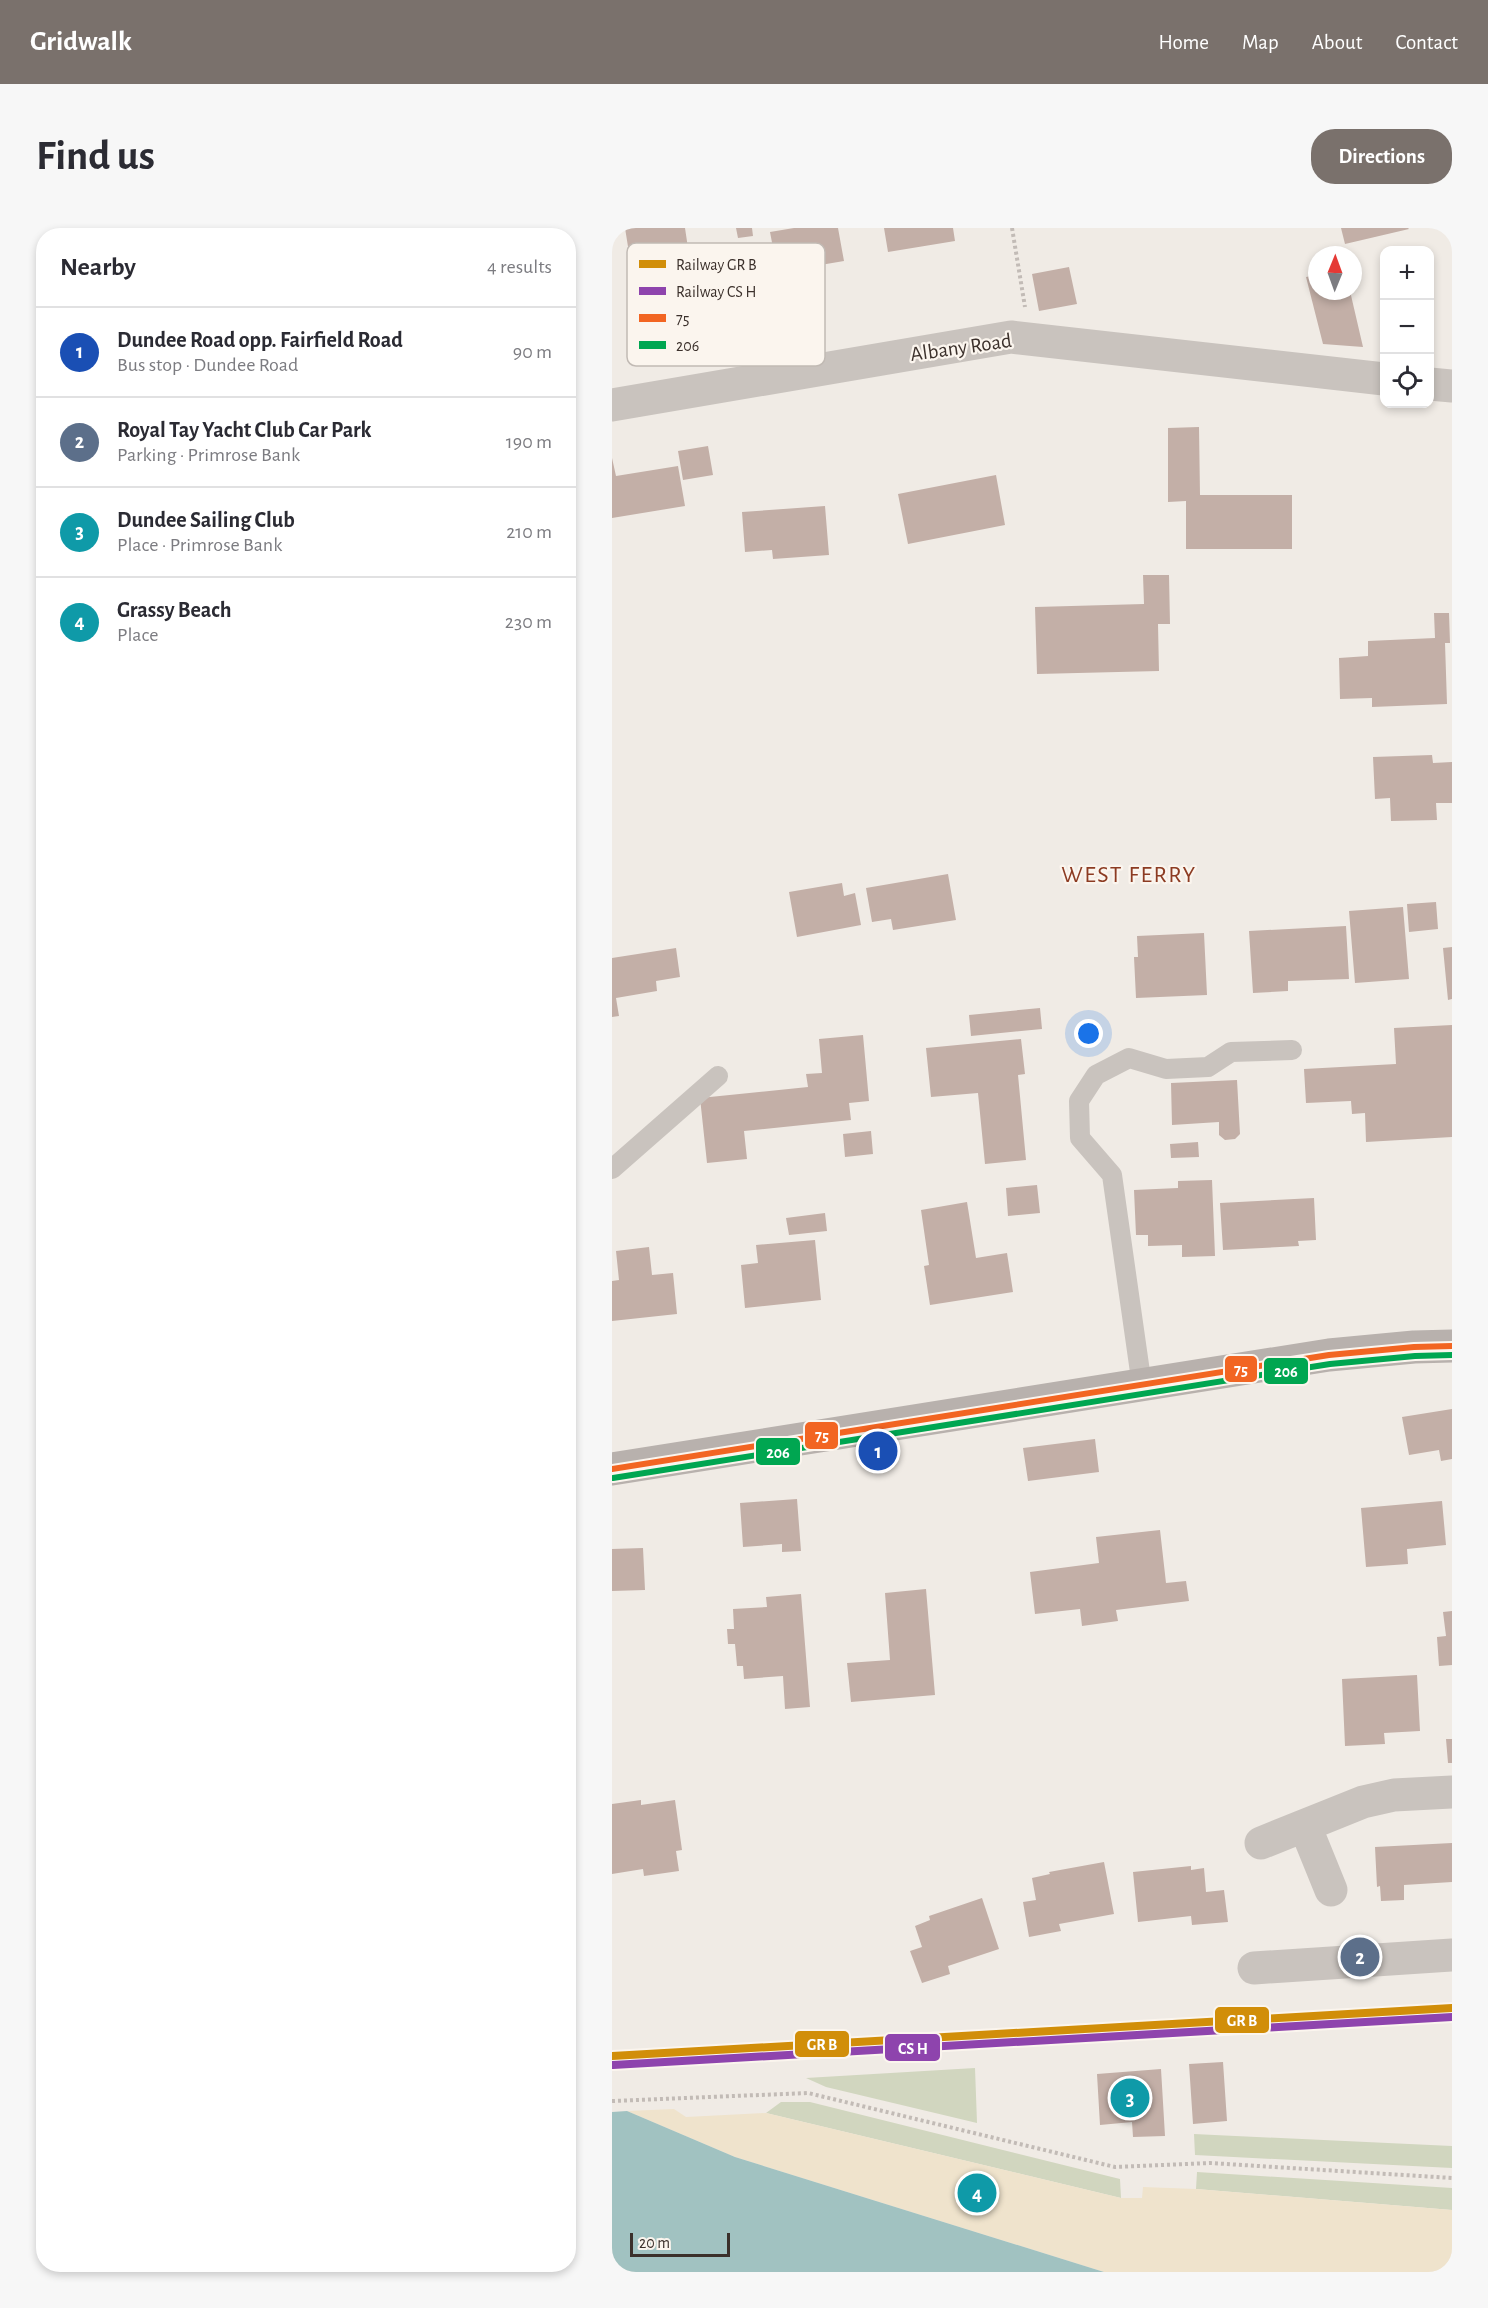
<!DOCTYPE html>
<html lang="en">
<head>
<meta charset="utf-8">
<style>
  body { margin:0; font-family:"Alegreya Sans",sans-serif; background:#f7f7f7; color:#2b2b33 }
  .controls { position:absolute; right:18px; top:18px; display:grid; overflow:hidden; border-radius:12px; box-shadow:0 3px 9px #0003 }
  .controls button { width:54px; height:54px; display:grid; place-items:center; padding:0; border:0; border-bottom:2px solid #e1e1e2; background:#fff; color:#2b2b33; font:30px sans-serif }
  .compass { position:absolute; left:696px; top:18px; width:54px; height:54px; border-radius:50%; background:#fff; box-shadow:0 3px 9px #0003; rotate:1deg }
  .scale { position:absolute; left:18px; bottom:15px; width:100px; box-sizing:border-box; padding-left:6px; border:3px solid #3b302b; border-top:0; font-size:16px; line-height:21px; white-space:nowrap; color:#3b302b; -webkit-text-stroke:4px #fbf5ee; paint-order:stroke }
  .you { position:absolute; left:477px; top:806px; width:21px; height:21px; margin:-15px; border:4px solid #fff; border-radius:50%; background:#1a73e8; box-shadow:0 0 0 9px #1a73e833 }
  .badge { display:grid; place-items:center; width:39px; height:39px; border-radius:50%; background:#7a716c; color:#fff; font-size:20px; font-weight:700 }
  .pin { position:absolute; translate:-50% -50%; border:3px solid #fff; box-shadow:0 2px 6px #0006 }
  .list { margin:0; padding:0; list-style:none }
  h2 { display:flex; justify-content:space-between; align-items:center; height:78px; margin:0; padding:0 24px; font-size:26px }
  h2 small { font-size:20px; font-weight:400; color:#7c7c81 }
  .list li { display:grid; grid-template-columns:39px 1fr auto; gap:18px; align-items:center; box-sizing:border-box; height:90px; padding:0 24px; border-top:2px solid #e1e1e2 }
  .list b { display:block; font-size:22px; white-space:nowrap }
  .list p { margin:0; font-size:20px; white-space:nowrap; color:#7c7c81 }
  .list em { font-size:20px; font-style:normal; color:#7c7c81 }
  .icon { flex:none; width:33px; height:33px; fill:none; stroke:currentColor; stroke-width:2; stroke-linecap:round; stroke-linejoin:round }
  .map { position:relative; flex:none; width:840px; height:2044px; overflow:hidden; border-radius:24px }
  header { display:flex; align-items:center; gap:36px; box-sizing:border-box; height:84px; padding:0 30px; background:#7a716c; color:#fff }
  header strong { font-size:28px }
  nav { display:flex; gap:33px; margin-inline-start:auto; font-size:21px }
  .intro { display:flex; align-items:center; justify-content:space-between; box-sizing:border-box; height:144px; padding:0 36px }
  h1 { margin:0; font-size:42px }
  .button { padding:15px 27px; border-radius:24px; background:#7a716c; color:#fff; font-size:21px; font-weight:700 }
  main { display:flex; gap:36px; padding:0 36px }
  aside { flex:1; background:#fff; border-radius:24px; box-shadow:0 3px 9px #0003 }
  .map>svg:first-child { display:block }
  .green { fill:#d1d6bf }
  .sand { fill:#efe3cc }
  .water { fill:#a1c2c1 }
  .building { fill:#c3afa7 }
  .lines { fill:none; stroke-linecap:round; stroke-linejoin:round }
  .path { stroke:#c2bbb6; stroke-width:4; stroke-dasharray:3 3; stroke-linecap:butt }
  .service { stroke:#c9c3be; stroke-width:20 }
  .minor { stroke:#c9c3be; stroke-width:33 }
  .primary { stroke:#b8b1ad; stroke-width:33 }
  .bus-1-casing { stroke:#fbf5ee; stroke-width:10 }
  .bus-2-casing { stroke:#fbf5ee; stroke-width:10 }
  .bus-1 { stroke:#f26522; stroke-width:6 }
  .bus-2 { stroke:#00a651; stroke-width:6 }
  .rail-1-casing { stroke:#fbf5ee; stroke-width:12 }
  .rail-2-casing { stroke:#fbf5ee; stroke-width:12 }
  .rail-1 { stroke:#d18e09; stroke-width:8 }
  .rail-2 { stroke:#8e44ad; stroke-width:8 }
  .labels { text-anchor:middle; stroke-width:4.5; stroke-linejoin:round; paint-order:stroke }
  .street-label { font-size:21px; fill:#3b302b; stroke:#fbf5ee }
  .quarter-label { font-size:24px; letter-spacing:1.5px; fill:#8c3b22; stroke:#fbf5ee }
  .key { fill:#fbf5ee; stroke:#c1bab4; stroke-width:1.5 }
  .key-label { font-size:16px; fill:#3b302b }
  .line-badge { stroke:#fbf5ee; stroke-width:2 }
  .badge-label { font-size:16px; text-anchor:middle; font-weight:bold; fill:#fff }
</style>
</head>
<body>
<header>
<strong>Gridwalk</strong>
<nav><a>Home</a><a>Map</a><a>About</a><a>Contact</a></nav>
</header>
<div class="intro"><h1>Find us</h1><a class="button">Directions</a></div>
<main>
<aside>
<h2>Nearby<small>4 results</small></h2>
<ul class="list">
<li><span class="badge" style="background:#1a4fb4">1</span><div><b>Dundee Road opp. Fairfield Road</b><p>Bus stop · Dundee Road</p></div><em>90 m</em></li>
<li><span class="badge" style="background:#5c6f8a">2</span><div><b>Royal Tay Yacht Club Car Park</b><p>Parking · Primrose Bank</p></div><em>190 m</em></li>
<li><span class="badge" style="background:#0f9aa8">3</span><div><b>Dundee Sailing Club</b><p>Place · Primrose Bank</p></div><em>210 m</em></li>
<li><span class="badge" style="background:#0f9aa8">4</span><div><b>Grassy Beach</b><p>Place</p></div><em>230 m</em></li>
</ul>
</aside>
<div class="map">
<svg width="840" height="2044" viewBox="0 0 840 2044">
  <rect width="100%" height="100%" fill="#f0ebe5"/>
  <!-- green -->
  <path class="green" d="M363 1840 365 1895 214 1859 194 1850Z
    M169 1874H198L508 1951 509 1970 154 1885Z
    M582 1906 840 1918V1940L583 1927Z
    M585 1944 840 1960V1982L584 1961Z"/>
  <!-- sand -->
  <path class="sand" d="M62 1881 74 1889 154 1885 509 1970H530L531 1959 584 1961 840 1982V2044H492L123 1929 15 1883Z"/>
  <!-- water -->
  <path class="water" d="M15 1883 123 1929 492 2044H0V1884Z"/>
  <!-- building -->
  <path class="building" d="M13 0H73L76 20 103 16 108 49 23 62Z
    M124 0H140L141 8 126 10Z
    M182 0H226L232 33 173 43 170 24 162 25 158 4Z
    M272 0H341L343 13 276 24Z
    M729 0H796L797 1 733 16Z
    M457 39 465 76 427 83 420 46Z
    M705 47V63H738L751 119 711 116 694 49Z
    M587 199 588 267H680V321H574V273L556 274V200Z
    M96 218 101 247 71 252 66 223Z
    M0 230 4 248 66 238 73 278 0 290Z
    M384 247 393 297 296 316 286 266Z
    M213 278 217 327 161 331 160 322 133 324 130 284Z
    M531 347H557L558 396H546L547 443 425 446 423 379 532 376Z
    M822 385H837L838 415H833L835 476 760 479V470L728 471 727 430 756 428V413L823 410Z
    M820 527 821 535 840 534V575H824L825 592 779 593 778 570 763 571 761 529Z
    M336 646 344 692 281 702 279 691 260 694 254 660Z
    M230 655 232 668 243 665 249 697 185 709 177 664Z
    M824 674 826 701 797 704 795 676Z
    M791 679 797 751 743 755 737 683Z
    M734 698 737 751 676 753V763L641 765 637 703Z
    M592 705 595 767 524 770 522 729H526L525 708Z
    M840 719V771L836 772 831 720Z
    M64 720 68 749 44 753 45 763 4 770 7 788 0 789V730Z
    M428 780 430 801 359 808 357 787Z
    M840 797V909L754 914 753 885 740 886 739 873 694 875 692 841 784 836 782 800Z
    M251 807 257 873 237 875 239 892 132 903 135 931 95 935 88 870 196 859 194 846 210 845 207 811Z
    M409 811 413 846 406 847 414 932 373 936 366 865 319 869 314 820Z
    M625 852 628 906 623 911 613 912 607 907V894L560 897 559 855Z
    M259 903 261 926 233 929 231 906Z
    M586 914 587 929 559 930 558 916Z
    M600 952 603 1028 570 1029V1017L536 1018V1007H524L522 962 566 960V953Z
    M425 957 428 985 396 988 394 960Z
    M702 970 704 1012 686 1013 687 1018 611 1022 608 975Z
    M355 974 364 1030 395 1025 401 1064 318 1077 312 1038 317 1037 309 982Z
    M213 985 215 1003 177 1007 174 990Z
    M203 1012 209 1072 133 1080 129 1037 146 1035 144 1017Z
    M37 1019 40 1047 61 1045 65 1086 0 1093V1053L7 1052 4 1023Z
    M840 1181V1231L829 1233 827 1222 797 1227 790 1189Z
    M483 1211 487 1244 416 1253 411 1220Z
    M185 1271 189 1323 170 1324V1316L131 1319 128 1275Z
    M830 1273 834 1317 795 1321 796 1336 754 1339 749 1280Z
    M548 1302 554 1355 574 1353 577 1373 504 1382 506 1393 470 1398 468 1381 423 1386 418 1344 487 1335 484 1309Z
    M31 1320 33 1362 0 1363V1321Z
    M314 1361 323 1467 239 1474 235 1435 278 1432 273 1365Z
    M189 1366 198 1479 173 1481 171 1448 132 1451 131 1438H125L123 1416H116L115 1401H122L121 1381 155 1379 154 1369Z
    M840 1383V1437L827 1438 825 1409 834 1408 831 1384Z
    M805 1447 808 1503 772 1505 773 1516 733 1518 730 1451Z
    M834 1511H840V1535H836Z
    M29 1572V1577L63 1572 70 1622 64 1623 67 1643 32 1648 31 1641 0 1646V1576Z
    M840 1615V1654L792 1657V1672L769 1673 768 1658 765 1659 763 1619Z
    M492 1634 502 1686 447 1696 449 1703 417 1709 411 1674 424 1672 420 1650 438 1646 437 1644Z
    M579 1638V1642L592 1640 594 1664 612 1662 616 1694 580 1697 579 1688 526 1694 521 1644Z
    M370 1670 387 1721 336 1738 338 1746 310 1755 298 1723 310 1719 303 1698 318 1692 317 1688Z
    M611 1834 615 1893 581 1896 577 1836Z
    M549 1841 553 1908 521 1909 520 1894 488 1897 485 1846Z"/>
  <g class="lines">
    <!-- path -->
    <path class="path" d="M400 0 413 79
      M0 1873 196 1865 503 1939 598 1935 840 1950"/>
    <!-- service -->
    <path class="service" d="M0 941 106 848
      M530 1158 500 947 468 910 467 873 484 847 517 830 554 841 596 839 619 824 680 822"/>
    <!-- minor -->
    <path class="minor" d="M818 156 840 158
      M0 177 399 109 772 151
      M693 1598 719 1662
      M649 1615 751 1574 782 1567 840 1564
      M642 1740 840 1727"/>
    <!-- primary -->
    <path class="primary" d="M0 1241 717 1127 802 1119 840 1118"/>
    <!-- bus-1 casing -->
    <g class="bus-1-casing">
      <path id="bus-1" d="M0 1241 717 1127 802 1119 840 1118"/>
    </g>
    <!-- bus-2 casing -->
    <g class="bus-2-casing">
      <path id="bus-2" d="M1 1250 718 1136 803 1128 840 1127"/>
    </g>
    <!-- bus-1 -->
    <use href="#bus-1" class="bus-1"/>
    <!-- bus-2 -->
    <use href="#bus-2" class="bus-2"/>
    <!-- rail-1 casing -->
    <g class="rail-1-casing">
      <path id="rail-1" d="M0 1828 840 1780"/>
    </g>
    <!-- rail-2 casing -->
    <g class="rail-2-casing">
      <path id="rail-2" d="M1 1837 840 1789"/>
    </g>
    <!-- rail-1 -->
    <use href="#rail-1" class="rail-1"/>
    <!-- rail-2 -->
    <use href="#rail-2" class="rail-2"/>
  </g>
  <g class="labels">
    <!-- street labels -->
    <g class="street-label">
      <text transform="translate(349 119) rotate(-8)" y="7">Albany Road</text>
    </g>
    <!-- quarter labels -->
    <g class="quarter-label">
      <text x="517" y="654">WEST FERRY</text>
    </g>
  </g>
  <!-- legend -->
  <rect x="15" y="15" width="198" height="123" rx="9" class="key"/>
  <rect x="27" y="32" width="27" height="8" fill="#d18e09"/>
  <rect x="27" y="59" width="27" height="8" fill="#8e44ad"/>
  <rect x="27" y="86" width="27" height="8" fill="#f26522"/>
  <rect x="27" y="113" width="27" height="8" fill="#00a651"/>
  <g class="key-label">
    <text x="64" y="42">Railway GR B</text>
    <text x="64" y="69">Railway CS H</text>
    <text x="64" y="96">75</text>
    <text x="64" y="123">206</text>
  </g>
  <g class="line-badge">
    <rect x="612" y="1127" width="34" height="28" rx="6" fill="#f26522"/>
    <rect x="651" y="1129" width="46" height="28" rx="6" fill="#00a651"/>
    <rect x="192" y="1193" width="35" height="29" rx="6" fill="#f26522"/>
    <rect x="143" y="1209" width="46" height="29" rx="6" fill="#00a651"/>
    <rect x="602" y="1778" width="56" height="28" rx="6" fill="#d18e09"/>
    <rect x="182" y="1802" width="56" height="28" rx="6" fill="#d18e09"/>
    <rect x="272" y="1805" width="57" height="29" rx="6" fill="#8e44ad"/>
  </g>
  <g class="badge-label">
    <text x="629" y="1147">75</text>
    <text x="674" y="1149">206</text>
    <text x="210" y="1213">75</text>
    <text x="166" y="1230">206</text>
    <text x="630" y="1798">GR B</text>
    <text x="210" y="1822">GR B</text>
    <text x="301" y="1826">CS H</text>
  </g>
</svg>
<div class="controls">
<button>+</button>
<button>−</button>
<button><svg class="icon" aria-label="locate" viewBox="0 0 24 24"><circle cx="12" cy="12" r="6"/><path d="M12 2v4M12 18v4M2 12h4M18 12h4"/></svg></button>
</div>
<svg class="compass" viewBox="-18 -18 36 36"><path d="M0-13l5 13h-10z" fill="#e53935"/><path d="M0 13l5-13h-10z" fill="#7c7c81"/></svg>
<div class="scale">20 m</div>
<div class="you"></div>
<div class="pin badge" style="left:266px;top:1223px;background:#1a4fb4">1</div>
<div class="pin badge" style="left:748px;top:1729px;background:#5c6f8a">2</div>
<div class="pin badge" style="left:518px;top:1870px;background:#0f9aa8">3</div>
<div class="pin badge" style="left:365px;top:1965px;background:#0f9aa8">4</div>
</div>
</main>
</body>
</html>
